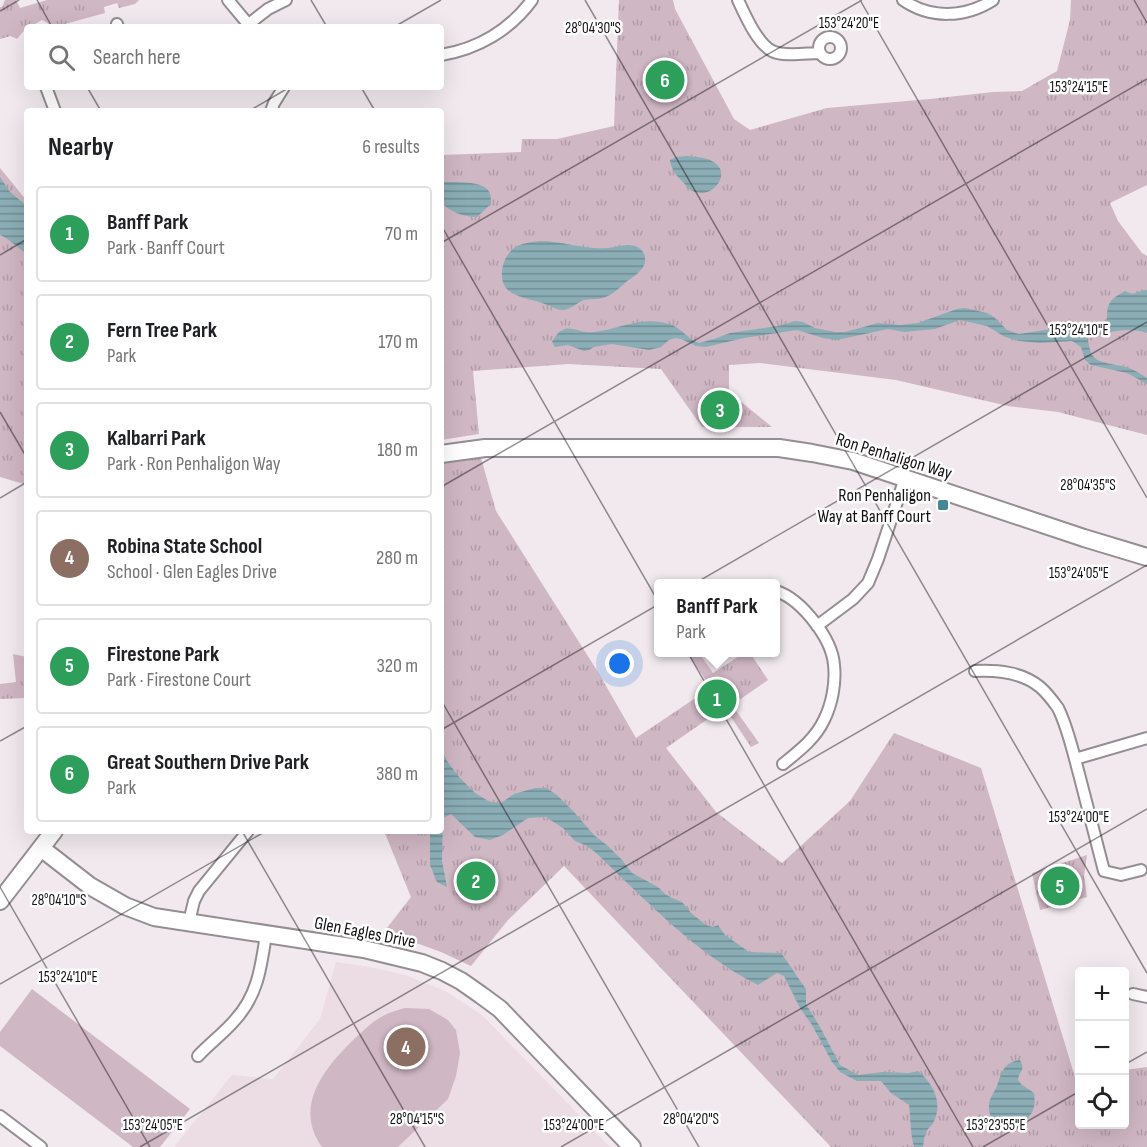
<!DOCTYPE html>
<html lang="en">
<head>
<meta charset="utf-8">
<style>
  body { margin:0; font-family:"Sofia Sans Condensed",sans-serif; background:#f2f2f2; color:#202124 }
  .controls { position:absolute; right:18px; bottom:18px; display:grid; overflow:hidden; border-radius:6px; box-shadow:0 6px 24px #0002 }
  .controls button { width:54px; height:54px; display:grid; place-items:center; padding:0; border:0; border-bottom:2px solid #e0e0e0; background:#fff; color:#202124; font:30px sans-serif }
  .you { position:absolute; left:620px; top:664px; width:21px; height:21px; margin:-15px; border:4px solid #fff; border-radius:50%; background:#1a73e8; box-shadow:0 0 0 9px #1a73e833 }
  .badge { display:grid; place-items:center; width:39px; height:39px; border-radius:50%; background:#db2777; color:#fff; font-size:20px; font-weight:700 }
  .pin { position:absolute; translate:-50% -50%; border:3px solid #fff; box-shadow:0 2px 6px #0006 }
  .popup { position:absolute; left:654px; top:579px; width:126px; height:78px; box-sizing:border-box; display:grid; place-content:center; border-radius:6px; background:#fff; filter:drop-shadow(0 2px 4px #0005); font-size:20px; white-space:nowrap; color:#757577 }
  .popup b { font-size:22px; color:#202124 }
  .popup::after { content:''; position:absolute; left:50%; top:100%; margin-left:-12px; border:12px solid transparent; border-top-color:#fff }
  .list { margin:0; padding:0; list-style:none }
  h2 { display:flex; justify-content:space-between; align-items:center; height:78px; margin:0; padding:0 24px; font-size:26px }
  h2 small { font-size:20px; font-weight:400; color:#757577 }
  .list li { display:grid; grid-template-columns:39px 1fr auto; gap:18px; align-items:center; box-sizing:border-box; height:96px; margin:0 12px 12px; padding:0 12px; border:2px solid #e0e0e0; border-radius:6px }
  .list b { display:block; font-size:22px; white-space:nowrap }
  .list p { margin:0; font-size:20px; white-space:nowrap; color:#757577 }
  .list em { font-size:20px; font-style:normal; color:#757577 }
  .icon { flex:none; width:33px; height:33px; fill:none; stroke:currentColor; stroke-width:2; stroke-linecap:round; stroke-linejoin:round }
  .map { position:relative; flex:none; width:1147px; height:1147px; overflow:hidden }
  .search { position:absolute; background:#fff; box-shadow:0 6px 24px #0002; left:24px; top:24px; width:420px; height:66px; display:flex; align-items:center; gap:15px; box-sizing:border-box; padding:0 21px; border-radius:6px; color:#757577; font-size:22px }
  .panel { position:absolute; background:#fff; box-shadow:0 6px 24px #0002; left:24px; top:108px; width:420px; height:726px; border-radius:6px }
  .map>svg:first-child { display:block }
  .built { fill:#ecdce4 }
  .grass { fill:url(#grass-tufts) }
  .garden { fill:#cfb7c3 }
  .water { fill:url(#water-rules) }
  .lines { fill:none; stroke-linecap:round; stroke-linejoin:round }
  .street-casing { stroke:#958d91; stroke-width:14 }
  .secondary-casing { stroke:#958d91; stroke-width:20 }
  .street { stroke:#fff; stroke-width:10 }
  .secondary { stroke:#fff; stroke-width:16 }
  .ticks { fill:none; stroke:#141113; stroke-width:1.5; stroke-opacity:0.45 }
  .poi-dot { fill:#448896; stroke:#fff; stroke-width:2 }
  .labels { text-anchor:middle; stroke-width:5; stroke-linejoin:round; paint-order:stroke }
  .street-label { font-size:18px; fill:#141113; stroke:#fff }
  .poi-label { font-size:18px; fill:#141113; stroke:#fff; text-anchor:end }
  .ticks-label { font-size:15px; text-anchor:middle; fill:#141113; stroke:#fff; stroke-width:5; stroke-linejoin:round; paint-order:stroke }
</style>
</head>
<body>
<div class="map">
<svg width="1147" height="1147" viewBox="0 0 1147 1147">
  <defs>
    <pattern id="grass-tufts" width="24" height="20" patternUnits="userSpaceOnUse" patternTransform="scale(1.5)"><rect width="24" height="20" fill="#cfb7c3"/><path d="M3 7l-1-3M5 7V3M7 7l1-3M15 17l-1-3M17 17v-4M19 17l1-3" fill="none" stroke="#b19ca7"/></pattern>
    <pattern id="water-rules" width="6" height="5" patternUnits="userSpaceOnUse" patternTransform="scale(1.5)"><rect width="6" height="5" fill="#8baeb6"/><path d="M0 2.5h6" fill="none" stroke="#708c93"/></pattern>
  </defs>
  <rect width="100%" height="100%" fill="#f1e9ed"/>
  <!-- built -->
  <path class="built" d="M336 962 370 967 405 975 445 991 482 1015 610 1147H174L232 1075 273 1079 320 1019Z"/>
  <!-- grass -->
  <path class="grass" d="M5 0H16L20 8 47 0H139L135 4 119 8 117 3 104 7 105 13 54 27 42 20 30 27H27L17 39 11 36 0 39V7H2Z
    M619 0H673L675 9 734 119 750 130 827 108 930 99 993 92 1022 91 1057 71 1070 20 1071 0H1147V185L1110 203 1118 221 1142 253 1147 256V435L1058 412 1008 406 896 380 760 363 729 365V392L772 427H702L661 369 568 364 473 371 479 434 441 440V155L521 152 522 139H557L614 126Z
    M0 168 27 201V485L0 477Z
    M481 458 496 511 598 672 636 738 703 693 705 679 687 653H699L713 673 744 653H750L768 680 732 705 759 743 751 747 731 717 715 714 666 748 716 812 782 863 850 801 894 733 981 768 1075 1077H1079L1080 1124H1124L1125 1070 1147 1067V1147H831L564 866 508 920 471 966 441 952 419 944 380 937 411 897 384 831H441V463Z
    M13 654 27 657V698L0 699V684L16 682Z
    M1087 855 1084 876 1087 897 1040 910 1032 873Z"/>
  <!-- garden -->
  <path class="garden" d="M32 989 190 1109 160 1147H133L0 1046V1032Z
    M405 1008 429 1009 448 1020 456 1030 460 1053 456 1076 448 1099 398 1147H322C294 1108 322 1071 351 1042 361 1033 371 1022 383 1016 390 1012 398 1010 405 1008Z"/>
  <!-- water -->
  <path class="water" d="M687 156C695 157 703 157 710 160 735 171 713 199 695 192 689 190 685 184 681 180 675 174 671 168 670 160L676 157Z
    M0 177 10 192 27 206V253C17 248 10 239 0 235Z
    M441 182C452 182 480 181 487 189 491 193 491 198 491 204L477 217C463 217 452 212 441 203Z
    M540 241C563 241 585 250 608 248 617 247 627 243 635 246 641 248 646 254 645 260 645 271 632 277 625 283 616 291 610 297 598 299 593 299 588 299 584 300 576 303 572 309 563 310 556 310 549 305 542 303 531 299 517 298 508 290 496 278 503 254 517 246 524 243 532 242 540 241Z
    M1144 290H1147V333C1127 326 1107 333 1087 337 1089 342 1089 352 1093 356 1099 364 1116 364 1125 367 1133 369 1140 373 1147 378V384L1127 373 1091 365 1085 360 1081 347 1072 341 1040 343 1019 341 1005 337 987 326 960 320 935 329 904 332 888 329 837 340 823 338 797 330 744 338 706 347 696 346 681 339 675 338 669 340 661 347 649 350 612 344 594 347 589 350 584 351 568 345 555 347 552 342C555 337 558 331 565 329 572 327 580 332 587 332 596 333 605 330 614 328 633 323 649 318 669 324 681 327 687 339 699 343L714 339 730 333 778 326 795 321 803 322 815 328 835 332H845L878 323 900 325 918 323 957 309 965 308 987 313 994 317 1007 330 1019 334 1064 327 1077 326 1079 330 1080 327C1087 324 1095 330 1103 325 1109 320 1106 313 1108 307 1111 298 1118 295 1125 291L1132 294Z
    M441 747 447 761 459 777 475 793 490 802 501 803 514 794 535 788H546L557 795 574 812 594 835 608 846 622 860 632 873 658 887 665 894 672 898 682 902 691 913 706 925 713 927 718 925 725 935 749 952 781 953C790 965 797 977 806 989V1004L820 1027 840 1065 858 1075 882 1072 909 1073 918 1071C933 1083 943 1103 934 1121 933 1124 930 1127 928 1129 924 1134 924 1141 923 1147H914C910 1133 911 1120 909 1105L891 1093 881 1081H857L840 1072 832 1062 812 1025 800 1008 784 976 777 973 758 985C697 955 645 899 595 852L585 845 575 841 563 828 546 817 528 818 503 835 490 840 475 837 451 814 443 818 442 861 447 887 437 882 430 865V831H441Z
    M1020 1060C1026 1072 1019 1070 1018 1080L1021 1084 1034 1093C1036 1107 1033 1113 1024 1123 1015 1133 1007 1136 997 1124 992 1120 989 1114 989 1108 988 1100 994 1093 997 1086 1002 1072 1004 1062 1020 1060Z"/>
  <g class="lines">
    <!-- street casing -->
    <g class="street-casing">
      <path id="street" d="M228 0 248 24
        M738 0C745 15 757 43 772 51 783 57 807 53 819 53
        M903 0C930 19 965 18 993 0
        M117 24 118 27
        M245 27 268 9 286 0
        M819 48a11 11 0 1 1 22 0a11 11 0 1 1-22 0Z
        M441 55C478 49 510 30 532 0
        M46 87 55 111
        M271 111 274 103 284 87
        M776 591C801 599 832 638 834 665 836 683 832 704 824 720 815 739 799 751 783 764
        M817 626 853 599 868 583 878 559 905 478
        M975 671C998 670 1022 672 1040 687 1047 693 1053 701 1058 708 1068 728 1073 752 1079 774 1087 806 1096 839 1104 871L1121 875 1141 870
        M1075 759 1147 738
        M189 922 194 901 199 891 248 831
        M1133 994 1147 997
        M198 1056C210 1043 224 1033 235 1020 258 995 261 967 266 934
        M0 1116 41 1147"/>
    </g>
    <!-- secondary casing -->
    <g class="secondary-casing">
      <path id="secondary" d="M441 454 485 448H779L812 453 853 461 1084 538 1147 557
        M41 848 90 886 125 906 154 917 364 949 422 963 442 971 461 981 481 995 500 1009 632 1147
        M0 901 54 831"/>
    </g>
    <!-- street -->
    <use href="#street" class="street"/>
    <!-- secondary -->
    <use href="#secondary" class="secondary"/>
  </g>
  <!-- ticks -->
  <path class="ticks" d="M37 0 52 27M311 0 327 27M585 0 1147 973M860 0 1147 498M1134 0 1147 23M0 11 19 0M394 27 441 0M87 87 101 111M361 87 375 111M249 111 290 87M441 225 973 1147M441 243 862 0M0 255 27 239M0 412 27 458M441 487 1147 79M0 498 27 482M441 700 699 1147M441 730 1147 322M0 741 27 726M242 831 425 1147M0 887 150 1147M0 984 266 831M1124 1065 1147 1052M140 1147 1147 565M561 1147 1147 809M983 1147 1080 1091"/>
  <!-- markers -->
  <rect class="poi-dot" x="937" y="499" width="12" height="12" rx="3"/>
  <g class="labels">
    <!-- street labels -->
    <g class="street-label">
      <text transform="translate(894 456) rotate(17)" y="6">Ron Penhaligon Way</text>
      <text transform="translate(365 932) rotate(11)" y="6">Glen Eagles Drive</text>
    </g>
    <!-- poi labels -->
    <g class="poi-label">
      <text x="931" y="501">Ron Penhaligon<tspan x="931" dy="21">Way at Banff Court</tspan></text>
    </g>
  </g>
  <g class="ticks-label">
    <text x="849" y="28">153°24'20"E</text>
    <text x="593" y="33">28°04'30"S</text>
    <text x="1079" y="92">153°24'15"E</text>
    <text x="1079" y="335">153°24'10"E</text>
    <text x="1088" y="490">28°04'35"S</text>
    <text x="1079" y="578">153°24'05"E</text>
    <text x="1079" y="822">153°24'00"E</text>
    <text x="59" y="905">28°04'10"S</text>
    <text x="68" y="982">153°24'10"E</text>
    <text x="417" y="1124">28°04'15"S</text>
    <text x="691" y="1124">28°04'20"S</text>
    <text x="153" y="1130">153°24'05"E</text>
    <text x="574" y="1130">153°24'00"E</text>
    <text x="996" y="1130">153°23'55"E</text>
  </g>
</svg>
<div class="controls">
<button>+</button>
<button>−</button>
<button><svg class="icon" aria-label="locate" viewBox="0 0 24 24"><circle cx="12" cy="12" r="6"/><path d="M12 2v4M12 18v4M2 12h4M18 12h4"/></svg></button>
</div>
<div class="you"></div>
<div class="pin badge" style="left:717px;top:699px;background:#2e9e5b">1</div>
<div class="popup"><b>Banff Park</b>Park</div>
<div class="pin badge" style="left:476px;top:881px;background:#2e9e5b">2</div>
<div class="pin badge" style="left:720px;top:410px;background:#2e9e5b">3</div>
<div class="pin badge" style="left:406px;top:1047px;background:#8d6e63">4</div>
<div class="pin badge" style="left:1060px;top:886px;background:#2e9e5b">5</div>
<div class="pin badge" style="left:665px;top:80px;background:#2e9e5b">6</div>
<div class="search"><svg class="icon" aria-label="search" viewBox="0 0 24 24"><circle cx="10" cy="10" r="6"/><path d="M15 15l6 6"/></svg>Search here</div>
<section class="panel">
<h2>Nearby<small>6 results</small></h2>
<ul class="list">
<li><span class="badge" style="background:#2e9e5b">1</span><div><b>Banff Park</b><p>Park · Banff Court</p></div><em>70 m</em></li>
<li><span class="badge" style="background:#2e9e5b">2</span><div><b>Fern Tree Park</b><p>Park</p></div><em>170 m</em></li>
<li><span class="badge" style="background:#2e9e5b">3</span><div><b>Kalbarri Park</b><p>Park · Ron Penhaligon Way</p></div><em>180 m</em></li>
<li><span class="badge" style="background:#8d6e63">4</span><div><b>Robina State School</b><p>School · Glen Eagles Drive</p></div><em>280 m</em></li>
<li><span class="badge" style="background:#2e9e5b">5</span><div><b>Firestone Park</b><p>Park · Firestone Court</p></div><em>320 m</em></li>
<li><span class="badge" style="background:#2e9e5b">6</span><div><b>Great Southern Drive Park</b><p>Park</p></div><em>380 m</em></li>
</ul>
</section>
</div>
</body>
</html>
